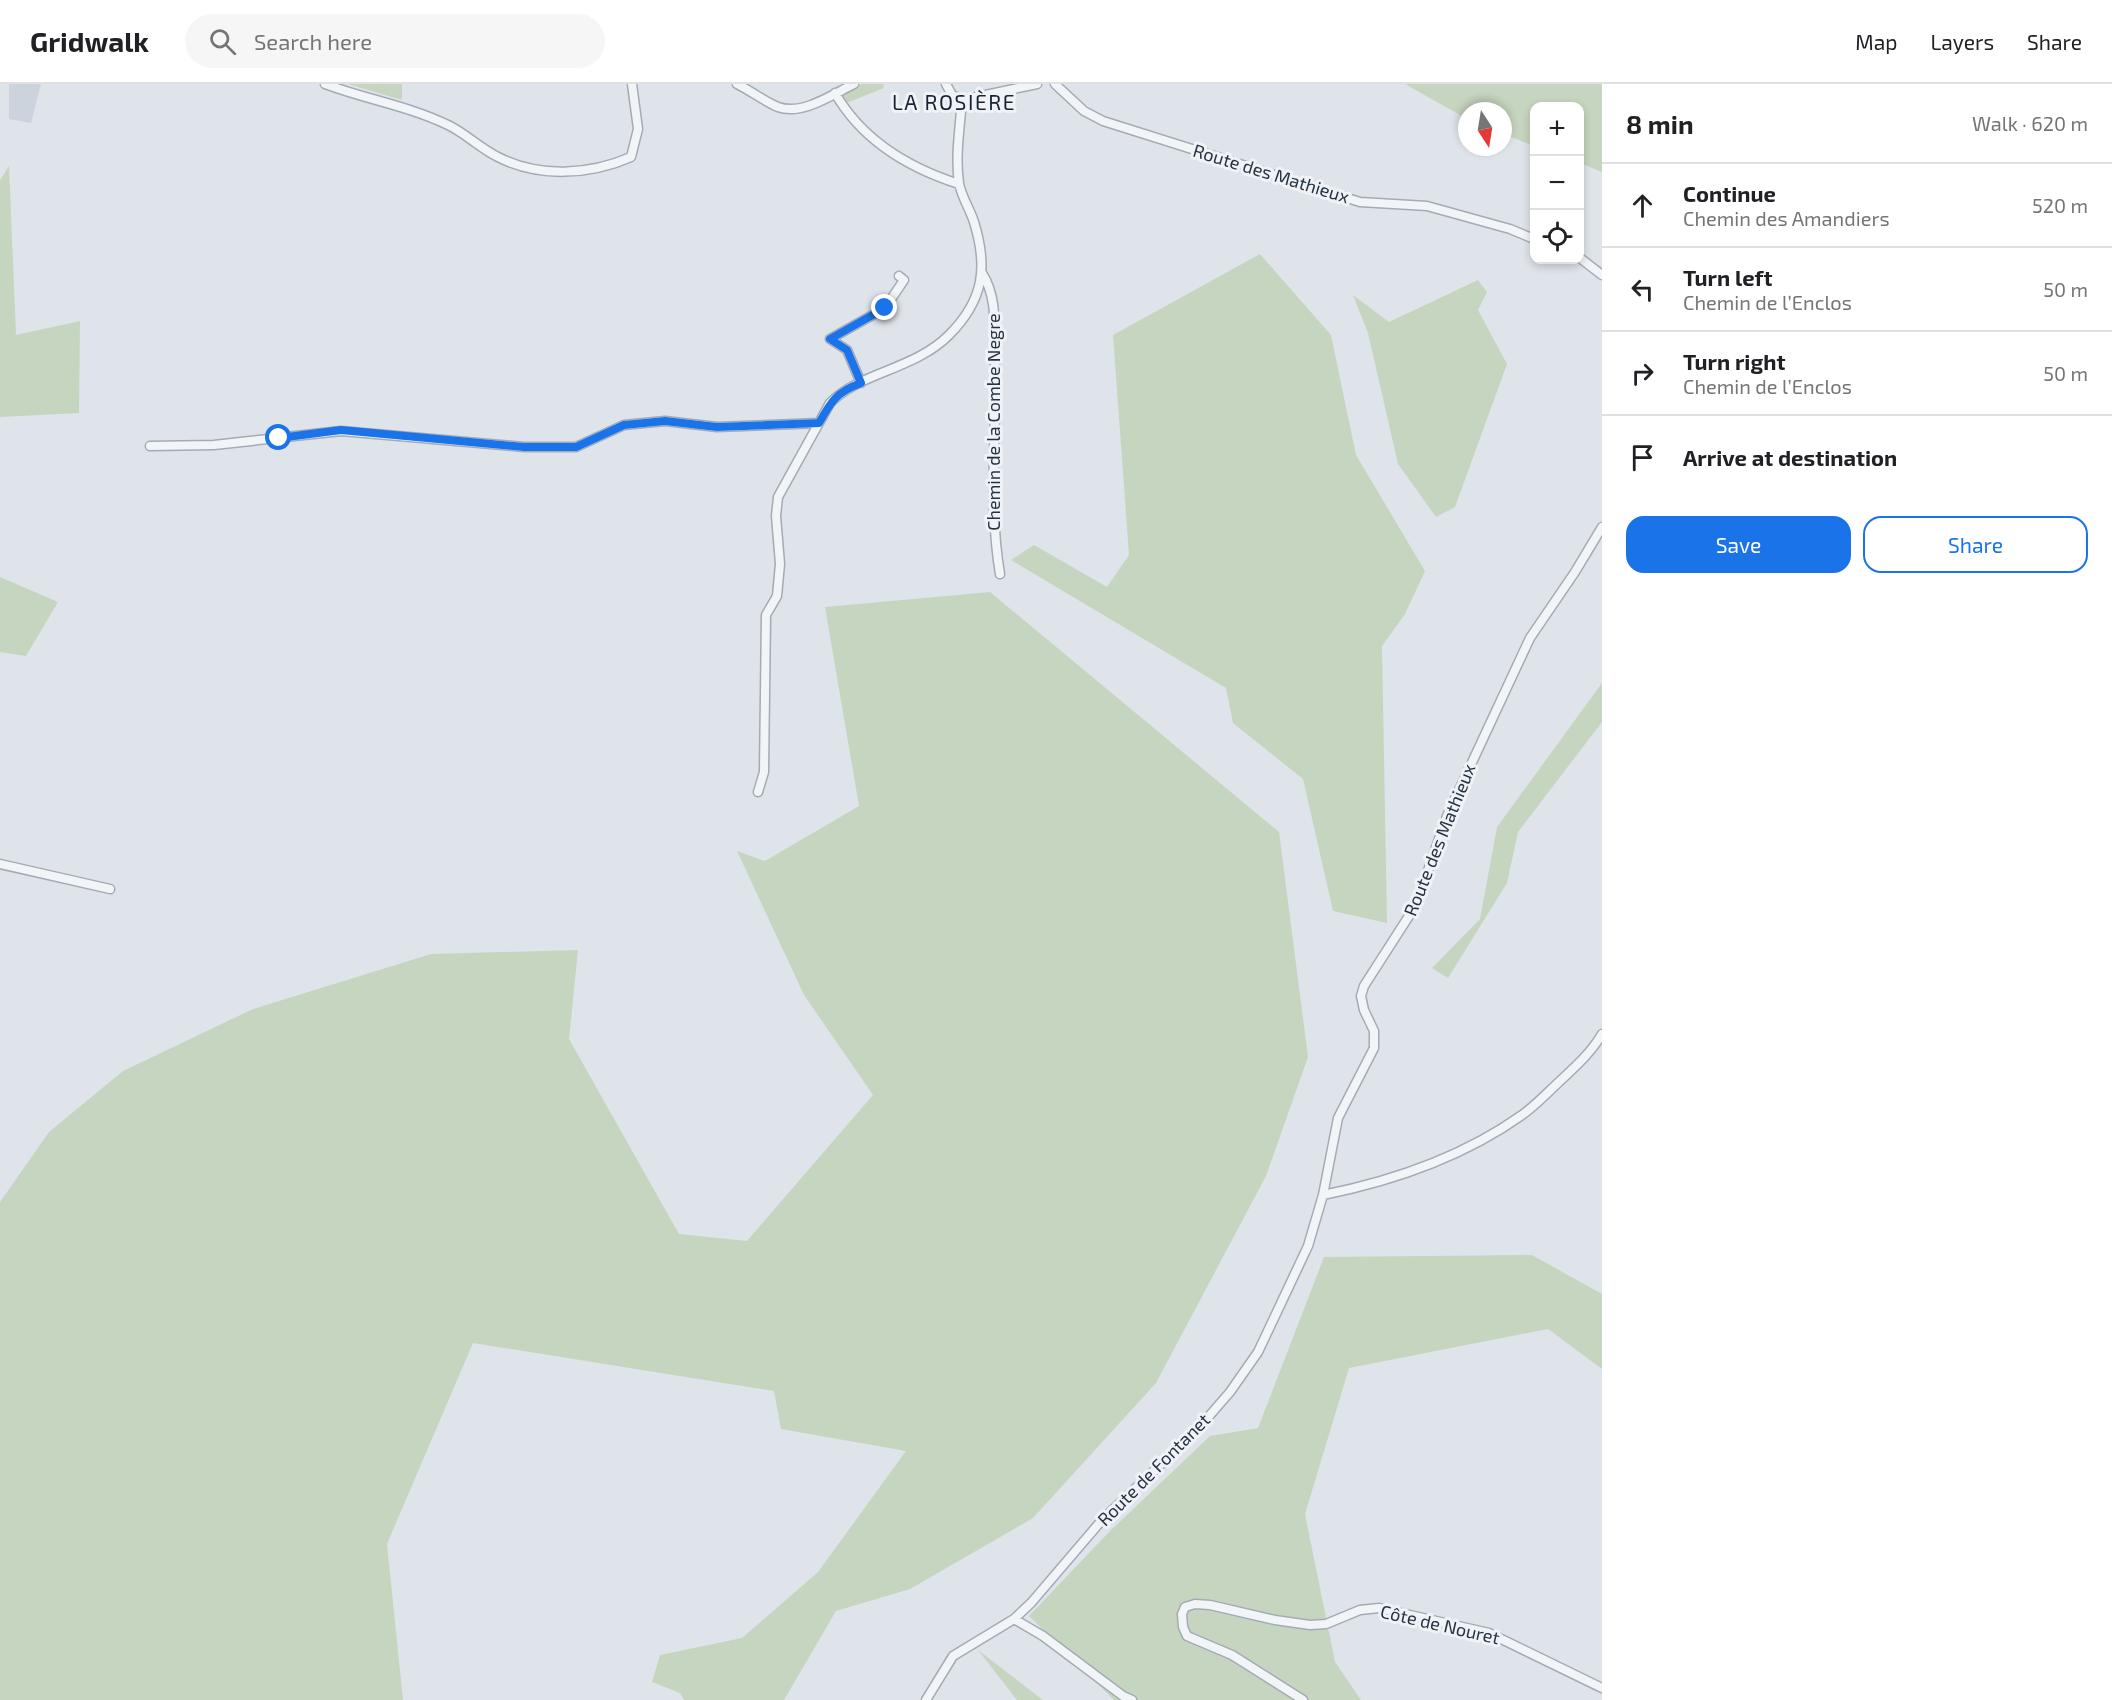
<!DOCTYPE html>
<html lang="en">
<head>
<meta charset="utf-8">
<style>
  body { margin:0; font-family:"Exo 2",sans-serif; background:#f6f6f6; color:#202124 }
  .controls { position:absolute; right:18px; top:18px; display:grid; overflow:hidden; border-radius:12px; box-shadow:0 3px 9px #0003 }
  .controls button { width:54px; height:54px; display:grid; place-items:center; padding:0; border:0; border-bottom:2px solid #e0e0e0; background:#fff; color:#202124; font:30px sans-serif }
  .compass { position:absolute; left:1458px; top:18px; width:54px; height:54px; border-radius:50%; background:#fff; box-shadow:0 3px 9px #0003; rotate:168deg }
  .stop { position:absolute; width:18px; height:18px; margin:-14px; border:4px solid #1a73e8; border-radius:50%; background:#fff }
  .stop.end { background:#1a73e8; border-color:#fff; box-shadow:0 2px 6px #0008 }
  .list { margin:0; padding:0; list-style:none }
  h2 { display:flex; justify-content:space-between; align-items:center; height:78px; margin:0; padding:0 24px; font-size:26px }
  h2 small { font-size:20px; font-weight:400; color:#757577 }
  .list li { display:grid; grid-template-columns:39px 1fr auto; gap:18px; align-items:center; box-sizing:border-box; height:84px; padding:0 24px; border-top:2px solid #e0e0e0 }
  .list b { display:block; font-size:22px; white-space:nowrap }
  .list p { margin:0; font-size:20px; white-space:nowrap; color:#757577 }
  .list em { font-size:20px; font-style:normal; color:#757577 }
  .actions { display:flex; gap:12px; padding:18px 24px }
  .actions a { flex:1; padding:14px 0; border:2px solid #1a73e8; border-radius:18px; text-align:center; font-size:21px; color:#1a73e8 }
  .actions .main { background:#1a73e8; color:#fff }
  .icon { flex:none; width:33px; height:33px; fill:none; stroke:currentColor; stroke-width:2; stroke-linecap:round; stroke-linejoin:round }
  .map { position:relative; flex:none; width:1602px; height:1616px; overflow:hidden }
  header { display:flex; align-items:center; gap:36px; box-sizing:border-box; height:84px; padding:0 30px; background:#fff; border-bottom:2px solid #e0e0e0 }
  header strong { font-size:28px }
  nav { display:flex; gap:33px; margin-inline-start:auto; font-size:21px }
  .search { width:420px; height:54px; background:#f6f6f6; display:flex; align-items:center; gap:15px; box-sizing:border-box; padding:0 21px; border-radius:33px; color:#757577; font-size:22px }
  main { display:flex }
  aside { flex:1; background:#fff }
  .map>svg:first-child { display:block }
  .built { fill:#cdd3dc }
  .green { fill:#c6d5bf }
  .lines { fill:none; stroke-linecap:round; stroke-linejoin:round }
  .minor-casing { stroke:#a4abb5; stroke-width:11 }
  .minor { stroke:#f2f5f8; stroke-width:8 }
  .route { stroke:#1a73e8; stroke-width:8 }
  .labels { text-anchor:middle; stroke-width:6; stroke-linejoin:round; paint-order:stroke }
  .street-label { font-size:18px; fill:#263343; stroke:#eff3f7 }
  .quarter-label { font-size:21px; letter-spacing:1.5px; fill:#182334; stroke:#eff3f7 }
</style>
</head>
<body>
<header>
<strong>Gridwalk</strong>
<div class="search"><svg class="icon" aria-label="search" viewBox="0 0 24 24"><circle cx="10" cy="10" r="6"/><path d="M15 15l6 6"/></svg>Search here</div>
<nav><a>Map</a><a>Layers</a><a>Share</a></nav>
</header>
<main>
<div class="map">
<svg width="1602" height="1616" viewBox="0 0 1602 1616">
  <rect width="100%" height="100%" fill="#dfe4ea"/>
  <!-- built -->
  <path class="built" d="M9 0H41L31 39 9 35Z"/>
  <!-- green -->
  <path class="green" d="M348 0H402V16Z
    M862 0H883L884 4 844 20 839 11Z
    M1405 0H1602V88L1580 79V22H1534V62L1503 50V27H1467V35Z
    M9 82 16 251 80 237 79 329 0 333V96Z
    M1260 170 1331 251 1356 371 1425 487 1405 530 1382 562 1387 839 1333 827 1303 695 1233 639 1226 604 1011 476 1034 461 1107 503 1129 471 1113 251Z
    M1478 196 1487 208 1478 226 1507 280 1455 423 1436 433 1398 380 1368 249 1353 211 1389 238Z
    M0 493 58 518 26 572 0 568Z
    M990 508 1279 748 1308 973 1266 1092 1156 1299 1033 1434 910 1505 836 1527 784 1616H684L680 1609 652 1598 660 1571 742 1554 818 1488 906 1367 781 1345 774 1307 473 1259 387 1460 403 1616H0V1118L49 1048 123 987 253 925 431 870 578 866 569 955 679 1150 747 1157 873 1011 804 911 737 767 765 777 859 722 825 523Z
    M1602 599V638L1518 748 1507 799 1448 894 1432 884 1480 835 1497 743Z
    M1532 1171 1602 1210V1285L1548 1245 1349 1284 1305 1430 1335 1578 1361 1616H1114L1029 1532 1109 1448 1210 1352 1258 1344 1324 1173Z
    M978 1566 1043 1616H1017Z"/>
  <g class="lines">
    <!-- minor casing -->
    <g class="minor-casing">
      <path id="minor" d="M325 0C365 15 409 22 448 41 465 49 480 64 498 73 539 94 590 91 631 73L638 45 632 0
        M737 0C751 7 764 17 778 23 802 32 833 10 854 0
        M946 0 952 11 962 16
        M1055 0 1084 27 1103 37 1360 118 1427 122 1510 145 1534 155
        M835 9C862 56 909 84 959 100
        M962 16 1037 0
        M1580 174 1602 191
        M982 189C998 214 994 245 995 274 997 345 988 420 1000 490
        M861 299 847 266 830 255 885 224 904 196 899 192
        M150 362 214 361 341 347 524 363H576L624 341 665 337 717 343 819 339
        M758 708 764 688 766 531 777 512 780 480 776 432 778 413 830 319C860 288 914 286 949 251 984 216 988 183 974 138 970 125 961 112 959 99 955 72 960 43 962 16
        M0 780 110 805
        M1323 1111C1393 1097 1463 1073 1522 1031 1535 1022 1547 1009 1559 998 1575 983 1591 969 1602 950
        M1014 1535 1043 1552 1123 1612 1132 1616
        M926 1616 953 1572 1014 1535 1031 1519 1102 1436 1197 1346 1230 1308 1258 1268 1308 1162 1323 1111 1338 1034 1374 964V947L1364 926 1361 912 1364 902 1416 821 1447 732 1530 554 1575 488 1602 443
        M1303 1616 1232 1571 1187 1552 1183 1543 1182 1530 1185 1523 1195 1520 1210 1521 1275 1536 1310 1541 1326 1540 1360 1526 1379 1524 1489 1549 1602 1604"/>
    </g>
    <!-- minor -->
    <use href="#minor" class="minor"/>
  </g>
  <g class="lines">
    <!-- route -->
    <path class="route" d="M279 354 341 346 524 363H576L624 341 665 337 717 343 819 339C832 316 837 308 861 299L847 266 830 255 885 224"/>
  </g>
  <g class="labels">
    <!-- street labels -->
    <g class="street-label">
      <text transform="translate(1271 90) rotate(17)" y="6">Route des Mathieux</text>
      <text transform="translate(994 338) rotate(-90)" y="6">Chemin de la Combe Negre</text>
      <text transform="translate(1440 756) rotate(-68)" y="6">Route des Mathieux</text>
      <text transform="translate(1154 1386) rotate(-45)" y="6">Route de Fontanet</text>
      <text transform="translate(1440 1541) rotate(13)" y="6">Côte de Nouret</text>
    </g>
    <!-- quarter labels -->
    <g class="quarter-label">
      <text x="954" y="26">LA ROSIÈRE</text>
    </g>
  </g>
</svg>
<div class="controls">
<button>+</button>
<button>−</button>
<button><svg class="icon" aria-label="locate" viewBox="0 0 24 24"><circle cx="12" cy="12" r="6"/><path d="M12 2v4M12 18v4M2 12h4M18 12h4"/></svg></button>
</div>
<svg class="compass" viewBox="-18 -18 36 36"><path d="M0-13l5 13h-10z" fill="#e53935"/><path d="M0 13l5-13h-10z" fill="#757577"/></svg>
<div class="stop" style="left:279px;top:354px"></div>
<div class="stop end" style="left:885px;top:224px"></div>
</div>
<aside>
<h2>8 min<small>Walk · 620 m</small></h2>
<ul class="list">
<li><svg class="icon" aria-label="ahead" viewBox="0 0 24 24"><path d="M12 20V5M6 11l6-6 6 6"/></svg><div><b>Continue</b><p>Chemin des Amandiers</p></div><em>520 m</em></li>
<li><svg class="icon" aria-label="left" viewBox="0 0 24 24"><path d="M17 20v-9H6M10 6l-5 5 5 5"/></svg><div><b>Turn left</b><p>Chemin de l’Enclos</p></div><em>50 m</em></li>
<li><svg class="icon" aria-label="right" viewBox="0 0 24 24"><path d="M7 20v-9h11M14 6l5 5-5 5"/></svg><div><b>Turn right</b><p>Chemin de l’Enclos</p></div><em>50 m</em></li>
<li><svg class="icon" aria-label="arrive" viewBox="0 0 24 24"><path d="M6 21V4h12l-3 4 3 4H6"/></svg><div><b>Arrive at destination</b></div></li>
</ul>
<div class="actions"><a class="main">Save</a><a>Share</a></div>
</aside>
</main>
</body>
</html>
